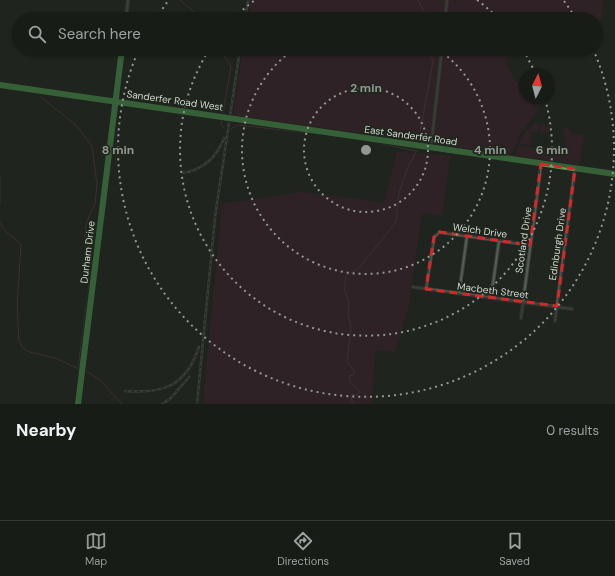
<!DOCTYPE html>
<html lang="en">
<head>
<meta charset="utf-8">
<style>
  body { margin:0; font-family:"DM Sans",sans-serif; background:#252924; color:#f1f3f6 }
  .compass { position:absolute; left:519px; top:68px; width:36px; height:36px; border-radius:50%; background:#181c17; box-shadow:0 1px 3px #0004; rotate:6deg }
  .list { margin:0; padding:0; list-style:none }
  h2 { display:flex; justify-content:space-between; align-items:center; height:52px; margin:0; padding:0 16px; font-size:17px }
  h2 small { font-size:13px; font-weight:400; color:#9fa1a1 }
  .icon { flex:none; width:22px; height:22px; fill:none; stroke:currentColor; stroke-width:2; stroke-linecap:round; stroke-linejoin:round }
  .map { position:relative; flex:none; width:615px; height:404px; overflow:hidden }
  .search { position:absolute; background:#181c17; box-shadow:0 1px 3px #0004; left:12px; right:12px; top:12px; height:44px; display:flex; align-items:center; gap:10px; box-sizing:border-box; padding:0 14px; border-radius:22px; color:#9fa1a1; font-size:15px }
  .sheet { height:116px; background:#181c17 }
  nav { display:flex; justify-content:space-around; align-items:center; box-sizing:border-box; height:56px; border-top:1px solid #363a36; background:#181c17; font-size:11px; color:#9fa1a1 }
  nav a { display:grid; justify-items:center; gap:2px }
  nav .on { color:#939892 }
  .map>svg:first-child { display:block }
  .green { fill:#42212f }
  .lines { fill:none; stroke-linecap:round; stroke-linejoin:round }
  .stream { stroke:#613748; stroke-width:1 }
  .minor-casing { stroke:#3e423d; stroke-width:4 }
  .tertiary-casing { stroke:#3e423d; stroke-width:4.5 }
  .minor { stroke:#575b56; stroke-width:2 }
  .tertiary { stroke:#575b56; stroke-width:2.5 }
  .rail-casing { stroke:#575c56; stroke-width:2.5 }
  .rail { stroke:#1f271d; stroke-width:1; stroke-dasharray:3; stroke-linecap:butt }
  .cycleway-casing { stroke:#1f271d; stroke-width:8 }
  .cycleway { stroke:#51ab58; stroke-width:6 }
  .marked { fill:none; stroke:#d62828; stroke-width:3; stroke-dasharray:8 5; stroke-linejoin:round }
  .ring { fill:none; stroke:#939892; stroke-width:2; stroke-dasharray:2 4 }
  .labels { text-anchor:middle; stroke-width:3.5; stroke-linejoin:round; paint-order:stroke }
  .street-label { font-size:10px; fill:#d1d6d0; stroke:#1f271d }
  .centre { fill:#939892; stroke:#1f271d; stroke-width:2 }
  .ring-label { font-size:12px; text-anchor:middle; font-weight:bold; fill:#939892; stroke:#1f271d; stroke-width:3.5; stroke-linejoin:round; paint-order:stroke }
</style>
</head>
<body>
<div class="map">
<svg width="615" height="404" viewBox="0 0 615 404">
  <rect width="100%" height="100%" fill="#20251f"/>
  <!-- green -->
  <path class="green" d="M251 0H604L596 40V19H248Z
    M243 49H513L506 60C507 69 518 88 525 89V98H539L537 109 531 120 521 132 513 152 506 157 465 149 233 116Z
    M535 123H539L538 132H531L530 145 520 144 519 142 527 130Z
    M541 123 549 127V132L540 133Z
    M567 127 572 134 584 135 579 168 519 159 516 155 517 147 520 146 538 148 543 152 544 148H546L545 146 565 148 566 136 563 135 564 132H566L564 128Z
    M397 152 450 156 442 216 422 213 409 304 395 352 375 350 372 404H203L222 204 303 192 384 203Z"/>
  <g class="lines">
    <!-- stream -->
    <path class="stream" d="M180 0 194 12
      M418 0 428 19
      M222 53 231 66 223 114
      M41 97 77 126 92 146 97 184 95 203 86 224 85 237 92 256
      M222 121 221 124 224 128
      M231 129 238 125 308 133
      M313 133 363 140
      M368 141 416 151
      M418 143 433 61 429 49
      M0 178V205
      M0 223C5 234 14 236 21 245L17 303 19 342 24 349 30 352 55 358 79 369
      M78 368 92 262
      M85 370 100 380 122 404
      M354 404 352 402 351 395 358 394 360 391 350 382 349 376 354 375V371L347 361 351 327 348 315 349 304 344 288 346 276 359 268 396 222 399 193 408 167 417 150"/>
    <!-- minor casing -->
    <g class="minor-casing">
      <path id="minor" d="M445 19 447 0
        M431 147 442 49
        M413 287 572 309
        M426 288 434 237 439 232 530 245
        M459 294 467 236
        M491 298 499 241
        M521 318 541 164
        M555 321 575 169
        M78 404 115 102"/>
    </g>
    <!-- tertiary casing -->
    <g class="tertiary-casing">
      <path id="tertiary" d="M126 19 128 0
        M0 85 615 174
        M115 102 122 49"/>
    </g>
    <!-- minor -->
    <use href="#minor" class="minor"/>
    <!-- tertiary -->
    <use href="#tertiary" class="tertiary"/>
    <!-- rail casing -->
    <g class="rail-casing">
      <path id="rail" d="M245 19 248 0
        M184 173C204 169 217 157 224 138
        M125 391C164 394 186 386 199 347
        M162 404 171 398 189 377
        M197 404 215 217 240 49"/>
    </g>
    <!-- rail -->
    <use href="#rail" class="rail"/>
    <!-- cycleway casing -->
    <g class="cycleway-casing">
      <path id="cycleway" d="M0 85 615 174
        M78 404 122 49"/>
    </g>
    <!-- cycleway -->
    <use href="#cycleway" class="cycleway"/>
  </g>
  <!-- marked area -->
  <path d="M0 0H615V404H0ZM541 164 575 169 557 306 426 289 434 237 439 232 530 245Z" fill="#20251f" fill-opacity=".55" fill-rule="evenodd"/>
  <path class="marked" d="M541 164 575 169 557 306 426 289 434 237 439 232 530 245Z"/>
  <!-- distance rings -->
  <g class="ring">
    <circle cx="366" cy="150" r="62"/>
    <path d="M438 49A124 124 0 1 1 294 49"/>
    <path d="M234 18A186 186 0 0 1 255 0M477 0A186 186 0 0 1 498 18M523 50A186 186 0 0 1 535 73M545 99A186 186 0 1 1 209 50"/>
    <path d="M156 19A248 248 0 0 1 168 1M564 1A248 248 0 0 1 576 19M593 49A248 248 0 1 1 139 49"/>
  </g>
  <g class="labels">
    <!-- street labels -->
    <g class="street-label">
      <text transform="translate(175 100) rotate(8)" y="4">Sanderfer Road West</text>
      <text transform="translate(411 135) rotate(8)" y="4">East Sanderfer Road</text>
      <text transform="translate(480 230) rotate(8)" y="4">Welch Drive</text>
      <text transform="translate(523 240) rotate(-82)" y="4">Scotland Drive</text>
      <text transform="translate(557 244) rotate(-82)" y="4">Edinburgh Drive</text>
      <text transform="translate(87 252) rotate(-83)" y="4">Durham Drive</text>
      <text transform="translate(493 290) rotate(7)" y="4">Macbeth Street</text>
    </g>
  </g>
  <circle cx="366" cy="150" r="6" class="centre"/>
  <g class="ring-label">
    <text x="366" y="92">2 min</text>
    <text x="490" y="154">4 min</text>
    <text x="552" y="154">6 min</text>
    <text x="118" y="154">8 min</text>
  </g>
</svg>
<svg class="compass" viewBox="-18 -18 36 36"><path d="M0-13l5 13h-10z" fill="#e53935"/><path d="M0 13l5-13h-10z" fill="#9fa1a1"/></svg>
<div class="search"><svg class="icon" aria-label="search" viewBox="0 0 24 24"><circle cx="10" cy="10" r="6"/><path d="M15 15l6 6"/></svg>Search here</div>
</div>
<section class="sheet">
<h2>Nearby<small>0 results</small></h2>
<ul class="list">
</ul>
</section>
<nav>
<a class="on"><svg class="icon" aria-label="map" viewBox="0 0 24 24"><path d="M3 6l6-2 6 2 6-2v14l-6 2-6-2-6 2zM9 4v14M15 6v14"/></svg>Map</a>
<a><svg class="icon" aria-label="directions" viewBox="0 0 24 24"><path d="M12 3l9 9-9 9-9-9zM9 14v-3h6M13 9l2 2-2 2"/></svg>Directions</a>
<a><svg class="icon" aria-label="saved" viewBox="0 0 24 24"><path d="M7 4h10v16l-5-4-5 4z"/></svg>Saved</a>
</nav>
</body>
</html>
